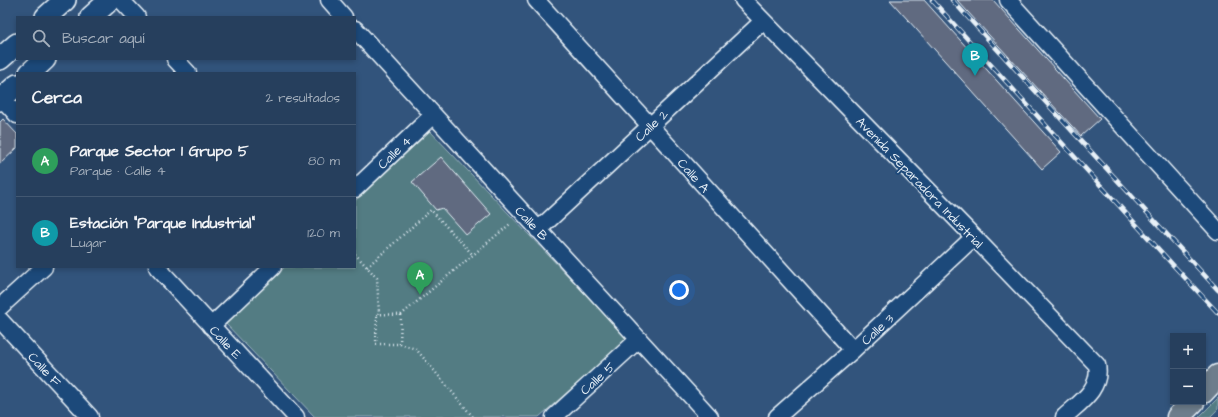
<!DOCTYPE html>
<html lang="es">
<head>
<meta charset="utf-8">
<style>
  body { margin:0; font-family:"Architects Daughter",sans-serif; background:#2e4663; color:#f1f3f6 }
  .controls { position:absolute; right:12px; bottom:12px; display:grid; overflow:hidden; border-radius:0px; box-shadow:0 2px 6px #0003 }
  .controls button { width:36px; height:36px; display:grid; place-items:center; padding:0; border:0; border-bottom:1px solid #425872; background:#263f5d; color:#f1f3f6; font:20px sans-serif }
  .you { position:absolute; left:679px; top:290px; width:14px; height:14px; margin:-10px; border:3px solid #fff; border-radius:50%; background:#1a73e8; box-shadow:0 0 0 6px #1a73e833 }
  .badge { display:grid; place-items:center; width:26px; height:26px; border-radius:50%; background:#ff9aa2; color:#fff; font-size:13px; font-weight:700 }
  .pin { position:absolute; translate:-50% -33px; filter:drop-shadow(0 1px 2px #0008) }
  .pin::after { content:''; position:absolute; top:21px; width:14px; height:12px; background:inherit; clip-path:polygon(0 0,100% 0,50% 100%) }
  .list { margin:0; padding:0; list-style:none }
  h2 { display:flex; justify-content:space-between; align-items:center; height:52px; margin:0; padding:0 16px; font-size:17px }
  h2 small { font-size:13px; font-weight:400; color:#a4afbc }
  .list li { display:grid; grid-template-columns:26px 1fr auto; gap:12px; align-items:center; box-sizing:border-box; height:72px; padding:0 16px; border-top:1px solid #425872 }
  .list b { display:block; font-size:15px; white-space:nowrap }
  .list p { margin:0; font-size:13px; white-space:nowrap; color:#a4afbc }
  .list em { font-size:13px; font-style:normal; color:#a4afbc }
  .icon { flex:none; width:22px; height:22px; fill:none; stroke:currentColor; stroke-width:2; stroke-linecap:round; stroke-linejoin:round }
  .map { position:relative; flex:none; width:1218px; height:417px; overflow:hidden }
  .search { position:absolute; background:#263f5d; box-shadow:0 2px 6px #0003; left:16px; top:16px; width:340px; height:44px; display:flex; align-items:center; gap:10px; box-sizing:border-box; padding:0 14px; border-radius:0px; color:#a4afbc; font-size:15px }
  .panel { position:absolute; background:#263f5d; box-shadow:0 2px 6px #0003; left:16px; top:72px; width:340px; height:196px; border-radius:0px }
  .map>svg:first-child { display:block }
  .green { fill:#527b83; stroke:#9db6be }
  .building { fill:#606b80; stroke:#e8f1f8 }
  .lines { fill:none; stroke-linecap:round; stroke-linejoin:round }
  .minor-casing { stroke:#e8f1f8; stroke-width:19 }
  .tertiary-casing { stroke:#e8f1f8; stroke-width:24 }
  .primary-casing { stroke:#e8f1f8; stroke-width:25 }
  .path { stroke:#e8f1f8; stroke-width:2.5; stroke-dasharray:1 3; stroke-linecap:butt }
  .minor { stroke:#1f4a7a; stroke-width:16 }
  .tertiary { stroke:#1f4a7a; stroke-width:21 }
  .primary { stroke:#6d7d8c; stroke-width:22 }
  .rail-casing { stroke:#e8f1f8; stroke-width:4.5 }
  .rail { stroke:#1f4a7a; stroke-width:3; stroke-dasharray:9; stroke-linecap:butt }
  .labels { text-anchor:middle; stroke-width:4; stroke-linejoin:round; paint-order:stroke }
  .street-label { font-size:13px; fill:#e8f1f8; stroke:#1f4a7a }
</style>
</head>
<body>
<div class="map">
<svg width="1218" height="417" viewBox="0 0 1218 417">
  <rect width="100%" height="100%" fill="#32547c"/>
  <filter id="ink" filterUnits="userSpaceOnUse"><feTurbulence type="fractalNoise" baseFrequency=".025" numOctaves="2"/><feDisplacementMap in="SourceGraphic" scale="8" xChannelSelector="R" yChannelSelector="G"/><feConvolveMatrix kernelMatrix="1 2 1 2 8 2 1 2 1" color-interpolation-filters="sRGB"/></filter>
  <g filter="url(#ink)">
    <!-- green -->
    <path class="green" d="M430 131 628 339 539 417H315L225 323 285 267H355V201Z
      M1218 398V409L1210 417H1199Z"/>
    <!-- building -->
    <path class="building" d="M890 0H924L1061 152 1042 169Z
      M957 0H993L1100 119 1081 136Z
      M3 119 17 134V148L0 164V122Z
      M441 157 491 214 466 235 442 208 436 210 412 182Z"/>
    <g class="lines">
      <!-- minor casing -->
      <g class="minor-casing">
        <path id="minor" d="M121 0 137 17
          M329 0 344 17
          M536 0 853 350
          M743 0 974 237 1097 365C1102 389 1079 403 1064 417
          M1008 0 1218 231
          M355 29 710 417
          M175 59 188 73
          M0 96 17 115
          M355 189 433 115
          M538 230 763 21
          M157 267 296 417
          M0 307 44 267
          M0 320 90 417
          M211 326 273 267
          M554 417 639 339
          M777 417 853 350 974 237"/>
      </g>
      <!-- tertiary casing -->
      <g class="tertiary-casing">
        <path id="tertiary" d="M46 17 65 0
          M91 17 110 0
          M0 59 17 44
          M30 73 45 59
          M0 100 17 85"/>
      </g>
      <!-- primary casing -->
      <g class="primary-casing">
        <path id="primary" d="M1203 392 1218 376
          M1178 417 1193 402"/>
      </g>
      <!-- path -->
      <path class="path" d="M355 254 377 278 379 314
        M367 267 431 210 473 255
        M377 314 401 315 400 344H376Z
        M401 315 510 224
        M400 344 416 349 473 417"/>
      <!-- minor -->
      <use href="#minor" class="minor"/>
      <!-- tertiary -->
      <use href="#tertiary" class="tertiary"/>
      <!-- primary -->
      <use href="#primary" class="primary"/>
      <!-- rail casing -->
      <g class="rail-casing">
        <path id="rail" d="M932 0 1173 265 1218 313
          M952 0 1218 290"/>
      </g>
      <!-- rail -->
      <use href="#rail" class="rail"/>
    </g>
  </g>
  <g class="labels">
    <!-- street labels -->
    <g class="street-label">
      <text transform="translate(651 125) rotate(-43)" y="5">Calle 2</text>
      <text transform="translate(394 152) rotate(-44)" y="5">Calle 4</text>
      <text transform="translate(694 175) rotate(48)" y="5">Calle A</text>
      <text transform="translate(920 182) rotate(46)" y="5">Avenida Separadora Industrial</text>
      <text transform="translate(532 223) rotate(47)" y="5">Calle B</text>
      <text transform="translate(877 329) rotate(-43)" y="5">Calle 3</text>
      <text transform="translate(226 342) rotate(47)" y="5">Calle E</text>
      <text transform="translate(45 369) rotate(47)" y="5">Calle F</text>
      <text transform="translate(597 378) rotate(-42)" y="5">Calle 5</text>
    </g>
  </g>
</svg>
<div class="controls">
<button>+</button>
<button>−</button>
</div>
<div class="you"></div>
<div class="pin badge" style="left:420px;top:295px;background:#2e9e5b">A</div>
<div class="pin badge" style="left:975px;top:76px;background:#0f9aa8">B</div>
<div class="search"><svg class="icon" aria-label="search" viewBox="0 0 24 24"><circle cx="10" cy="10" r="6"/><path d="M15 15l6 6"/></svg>Buscar aquí</div>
<section class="panel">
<h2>Cerca<small>2 resultados</small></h2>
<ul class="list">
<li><span class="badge" style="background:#2e9e5b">A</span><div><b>Parque Sector 1 Grupo 5</b><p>Parque · Calle 4</p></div><em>80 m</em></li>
<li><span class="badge" style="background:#0f9aa8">B</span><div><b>Estación &quot;Parque Industrial&quot;</b><p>Lugar</p></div><em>120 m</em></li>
</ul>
</section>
</div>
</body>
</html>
